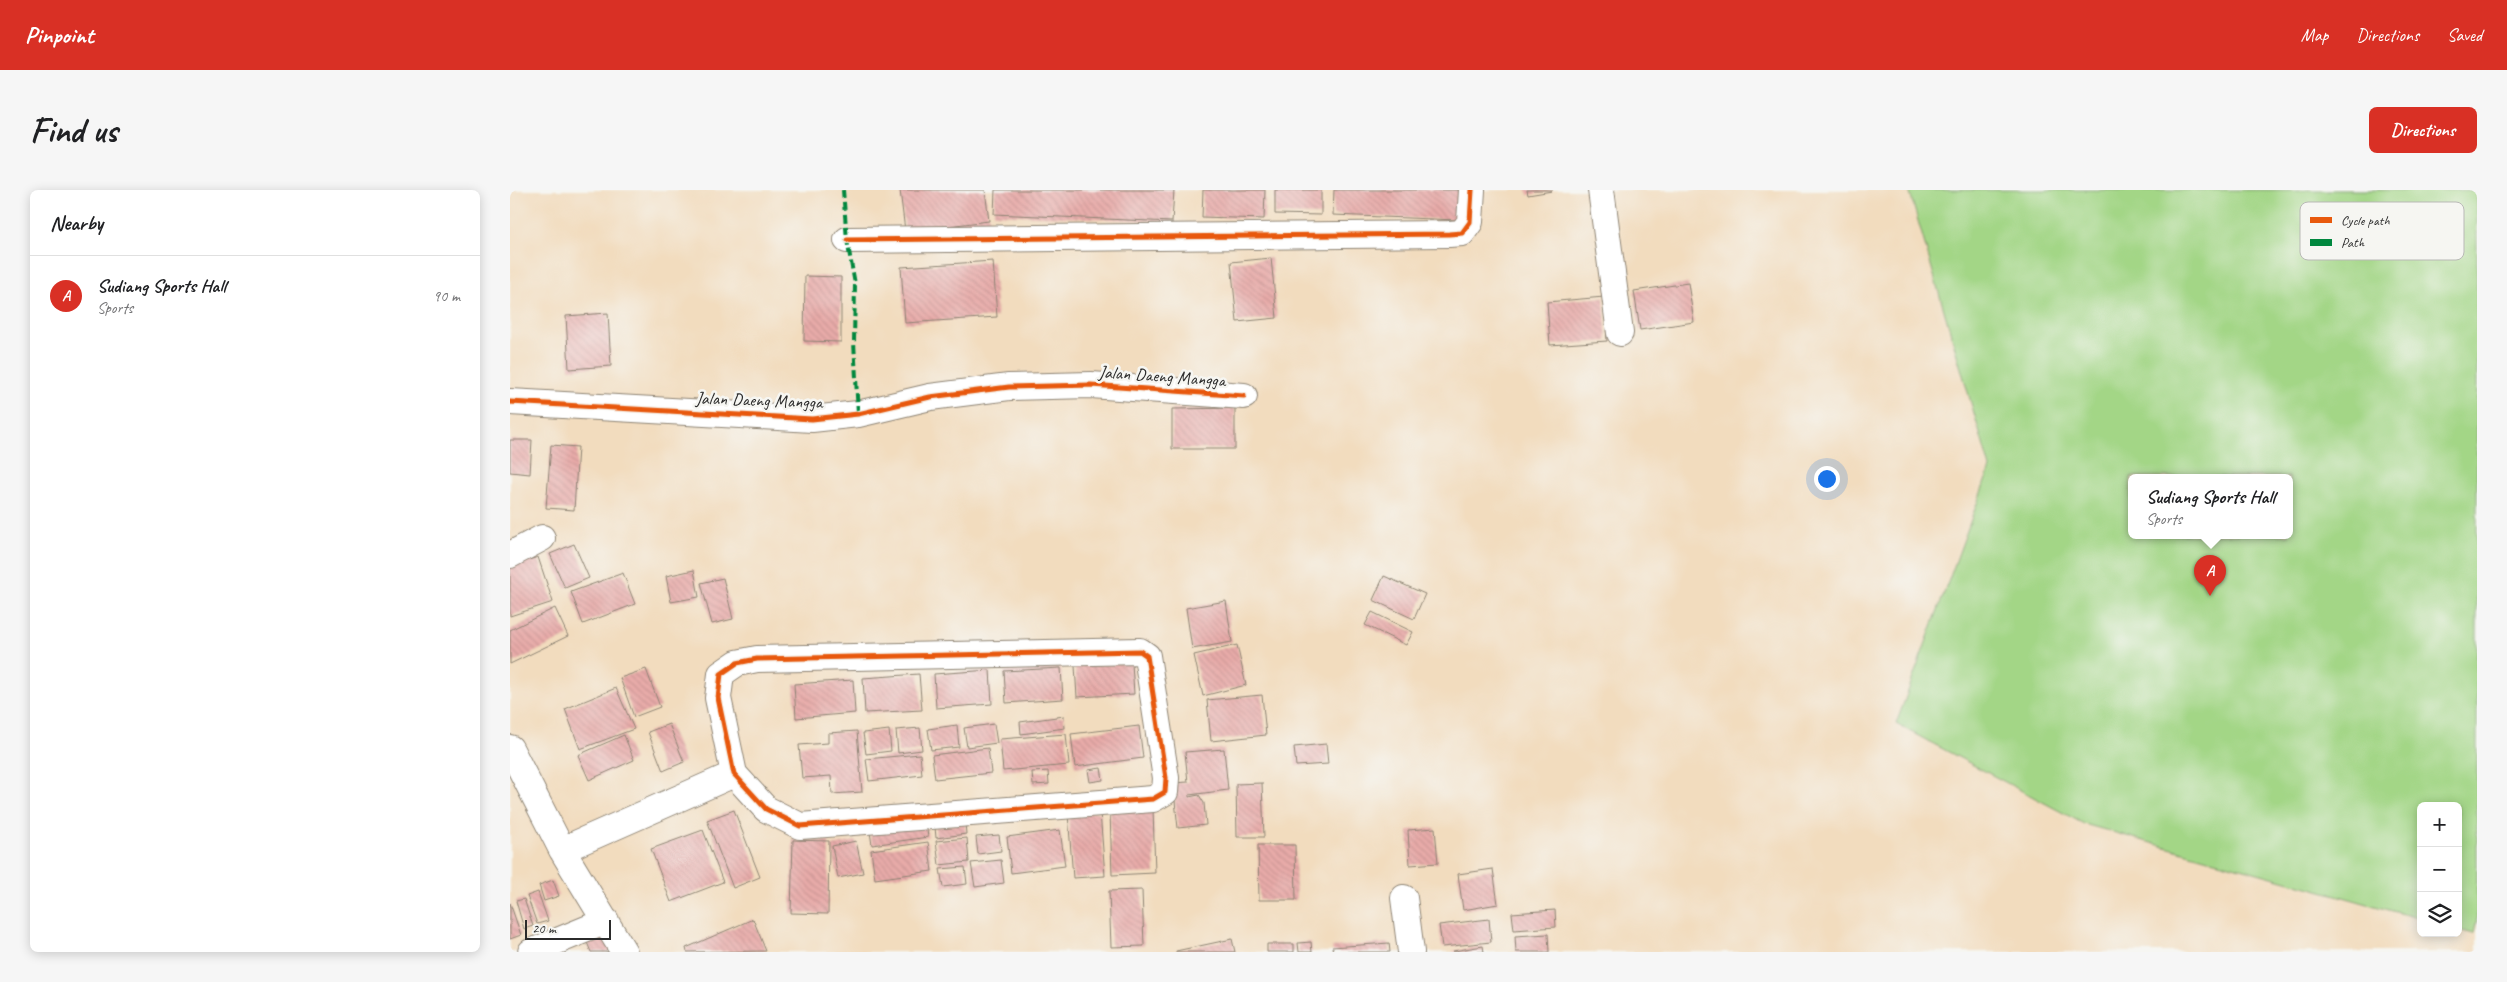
<!DOCTYPE html>
<html lang="en">
<head>
<meta charset="utf-8">
<style>
  body { margin:0; font-family:Caveat,sans-serif; background:#f6f6f6; color:#202124 }
  .controls { position:absolute; right:15px; bottom:15px; display:grid; overflow:hidden; border-radius:8px; box-shadow:0 2px 12px #0003 }
  .controls button { width:45px; height:45px; display:grid; place-items:center; padding:0; border:0; border-bottom:1px solid #e0e0e0; background:#fff; color:#202124; font:25px sans-serif }
  .scale { position:absolute; left:15px; bottom:12px; width:86px; box-sizing:border-box; padding-left:5px; border:2px solid #2b2b2b; border-top:0; font-size:14px; line-height:18px; white-space:nowrap; color:#2b2b2b; -webkit-text-stroke:4px #f6f6f2; paint-order:stroke }
  .you { position:absolute; left:1316px; top:288px; width:18px; height:18px; margin:-12px; border:4px solid #fff; border-radius:50%; background:#1a73e8; box-shadow:0 0 0 8px #1a73e833 }
  .badge { display:grid; place-items:center; width:32px; height:32px; border-radius:50%; background:#d93025; color:#fff; font-size:16px; font-weight:700 }
  .pin { position:absolute; translate:-50% -41px; filter:drop-shadow(0 1px 2px #0008) }
  .pin::after { content:''; position:absolute; top:26px; width:18px; height:15px; background:inherit; clip-path:polygon(0 0,100% 0,50% 100%) }
  .popup { position:absolute; left:1618px; top:284px; width:165px; height:65px; box-sizing:border-box; display:grid; place-content:center; border-radius:8px; background:#fff; filter:drop-shadow(0 1px 4px #0005); font-size:16px; white-space:nowrap; color:#757577 }
  .popup b { font-size:19px; color:#202124 }
  .popup::after { content:''; position:absolute; left:50%; top:100%; margin-left:-10px; border:10px solid transparent; border-top-color:#fff }
  .list { margin:0; padding:0; list-style:none }
  h2 { display:flex; justify-content:space-between; align-items:center; height:65px; margin:0; padding:0 20px; font-size:21px }
  h2 small { font-size:16px; font-weight:400; color:#757577 }
  .list li { display:grid; grid-template-columns:32px 1fr auto; gap:15px; align-items:center; box-sizing:border-box; height:80px; padding:0 20px; border-top:1px solid #e0e0e0 }
  .list b { display:block; font-size:19px; white-space:nowrap }
  .list p { margin:0; font-size:16px; white-space:nowrap; color:#757577 }
  .list em { font-size:16px; font-style:normal; color:#757577 }
  .icon { flex:none; width:28px; height:28px; fill:none; stroke:currentColor; stroke-width:2; stroke-linecap:round; stroke-linejoin:round }
  .map { position:relative; flex:none; width:1967px; height:762px; overflow:hidden; border-radius:8px }
  header { display:flex; align-items:center; gap:30px; box-sizing:border-box; height:70px; padding:0 25px; background:#d93025; color:#fff }
  header strong { font-size:24px }
  nav { display:flex; gap:28px; margin-inline-start:auto; font-size:18px }
  .intro { display:flex; align-items:center; justify-content:space-between; box-sizing:border-box; height:120px; padding:0 30px }
  h1 { margin:0; font-size:35px }
  .button { padding:12px 22px; border-radius:8px; background:#d93025; color:#fff; font-size:18px; font-weight:700 }
  main { display:flex; gap:30px; padding:0 30px }
  aside { flex:1; background:#fff; border-radius:8px; box-shadow:0 2px 12px #0003 }
  .map>svg:first-child { display:block }
  .grass { fill:#a3d686; stroke:#678058; fill-rule:evenodd }
  .building { fill:url(#building-back-hatch) }
  .lines { fill:none; stroke-linecap:round; stroke-linejoin:round }
  .street-casing { stroke:#8e8474; stroke-width:28 }
  .street { stroke:#fff; stroke-width:26 }
  .quiet { stroke:#00873e; stroke-width:4; stroke-dasharray:8 4; stroke-linecap:butt }
  .cycleway-casing { stroke:#f6f6f2; stroke-width:8 }
  .cycleway { stroke:#e8590c; stroke-width:5 }
  .labels { text-anchor:middle; stroke-width:5; stroke-linejoin:round; paint-order:stroke }
  .street-label { font-size:18px; fill:#2b2b2b; stroke:#f6f6f2 }
  .key { fill:#f6f6f2; stroke:#b9b9b6; stroke-width:1 }
  .key-label { font-size:14px; fill:#2b2b2b }
</style>
</head>
<body>
<header>
<strong>Pinpoint</strong>
<nav><a>Map</a><a>Directions</a><a>Saved</a></nav>
</header>
<div class="intro"><h1>Find us</h1><a class="button">Directions</a></div>
<main>
<aside>
<h2>Nearby<small></small></h2>
<ul class="list">
<li><span class="badge">A</span><div><b>Sudiang Sports Hall</b><p>Sports</p></div><em>90 m</em></li>
</ul>
</aside>
<div class="map">
<svg width="1967" height="762" viewBox="0 0 1967 762">
  <defs>
    <pattern id="building-back-hatch" width="6" height="6" patternUnits="userSpaceOnUse" patternTransform="scale(1.25)"><rect width="6" height="6" fill="#e8aba9"/><path d="M-1 5l2 2M0 0l6 6M5-1l2 2" fill="none" stroke="#c79392"/></pattern>
  </defs>
  <rect width="100%" height="100%" fill="#f6f6f2"/>
  <filter id="ink" filterUnits="userSpaceOnUse"><feTurbulence type="fractalNoise" baseFrequency=".02" numOctaves="2"/><feDisplacementMap in="SourceGraphic" scale="10" xChannelSelector="R" yChannelSelector="G"/><feConvolveMatrix kernelMatrix="1 2 1 2 8 2 1 2 1" color-interpolation-filters="sRGB"/></filter>
  <filter id="wash" filterUnits="userSpaceOnUse"><feTurbulence type="fractalNoise" baseFrequency=".0096" numOctaves="4" result="noise"/><feDisplacementMap in="SourceGraphic" scale="20" xChannelSelector="R" yChannelSelector="G"/><feGaussianBlur stdDeviation="1.12" result="paint"/><feColorMatrix in="noise" values="0 0 0 0 0 0 0 0 0 0 0 0 0 0 0 0 0 1.4 0 .05"/><feComposite in="paint" operator="in"/></filter>
  <g filter="url(#wash)">
    <rect width="100%" height="100%" fill="#f2dcbe"/>
    <!-- grass -->
    <path class="grass" d="M1399 0H1967V729L1964 744 1948 740V616H1911V729L1574 634 1386 534 1480 278ZM1621 287H1779V345H1621Z"/>
    <g id="blocks">
      <!-- building -->
      <path class="building" d="M390 0H475L479 31 395 41Z
        M485 0H664L662 32 484 24Z
        M693 0H755L754 29 692 27Z
        M765 0H811V25L765 24Z
        M824 0H949L948 30 823 25Z
        M1017 0H1042V1L1018 5Z
        M761 68 767 128 727 132 721 72Z
        M483 71 487 127 395 133 391 77Z
        M295 86 331 87V152L294 151Z
        M1178 93 1184 132 1130 140 1124 101Z
        M1094 107 1097 151 1040 155 1037 112Z
        M98 123 101 176 59 179 56 126Z
        M725 218V259H662V219Z
        M0 250H22L20 284 0 282Z
        M41 255 68 257 64 320 36 318Z
        M64 354 79 388 55 398 40 364Z
        M28 367 43 412 0 426V376Z
        M184 380 189 407 161 412 156 386Z
        M113 383 125 414 73 434 61 402Z
        M874 386 915 404 904 429 863 410Z
        M213 388 223 429 202 434 191 393Z
        M716 411 722 452 682 459 676 418Z
        M45 418 58 446 0 474V440Z
        M862 422 903 442 896 455 855 435Z
        M727 455 736 495 693 506 684 465Z
        M622 473 624 504 567 507 565 476Z
        M551 478 553 509 496 513 494 481Z
        M136 479 150 517 124 527 110 488Z
        M480 480 482 514 426 518 424 484Z
        M409 484 412 520 355 523 353 488Z
        M343 490 345 523 286 528 284 494Z
        M106 498 124 539 70 559 55 519Z
        M752 505 756 545 701 551 697 510Z
        M554 526 555 538 511 544 510 532Z
        M159 534 174 572 153 581 138 542Z
        M484 534 487 553 457 557 454 538Z
        M447 535 449 557 421 560 418 539Z
        M629 536 633 568 565 577 561 544Z
        M410 538 412 560 388 563 386 540Z
        M379 540 381 561 356 564 353 543Z
        M347 541 352 602 322 604 321 586 292 588 289 555 318 553V543Z
        M556 544 559 575 493 581 490 549Z
        M114 545 124 570 79 590 68 565Z
        M816 554 818 574 786 576 784 557Z
        M478 558 481 583 425 589 422 565Z
        M714 559 718 600 679 605V607L689 605 694 613 696 635 668 638 663 593 678 592 675 562Z
        M410 564 412 585 359 591 356 569Z
        M591 578 593 590 580 592 578 580Z
        M538 581 539 594 523 595 522 582Z
        M752 593 754 647H727L726 594Z
        M643 619 645 683 602 685 600 621Z
        M224 620 250 687 223 698 197 630Z
        M590 622 595 686 563 688 558 624Z
        M416 633 418 647 362 655 360 642Z
        M455 633 456 644 426 648 425 637Z
        M925 638 928 673 900 675 898 640Z
        M193 640 213 692 161 712 141 659Z
        M550 640 555 676 501 683 497 647Z
        M489 645 491 661 468 664 466 647Z
        M457 648 459 672 429 675 426 651Z
        M283 650 319 651 318 724 281 723Z
        M346 651 353 683 328 688 322 656Z
        M418 652 422 681 365 689 361 660Z
        M748 655H785L786 710H749Z
        M491 670 494 693 465 697 461 673Z
        M455 677 457 694 433 697 430 679Z
        M983 679 988 714 953 720 948 684Z
        M43 690 49 706 34 711 29 695Z
        M632 700 634 756 601 757 599 701Z
        M28 702 38 731 27 734 17 706Z
        M14 709 23 736 14 739 6 711Z
        M0 713 11 745 0 749Z
        M1045 720 1046 737 1004 740 1002 723Z
        M243 729 256 761 177 762 176 758Z
        M979 729 981 752 932 757 929 735Z
        M94 742 102 762H81L76 750Z
        M1038 744 1039 762H1006L1005 746Z
        M722 749 725 762H666V761Z
        M801 752 802 762H789L788 753Z
        M879 753 880 762H823L822 757Z
        M757 754H784V762H757Z
        M973 756 974 762H943V761Z"/>
    </g>
  </g>
  <g filter="url(#ink)">
    <use href="#blocks" fill-opacity="0" stroke="#8e8474" stroke-width="1"/>
    <g class="lines">
      <!-- street casing -->
      <g class="street-casing">
        <path id="street" d="M1091 0 1110 143
          M337 50 939 44 952 43 960 32 962 0
          M0 212 302 229 348 224 420 207 499 197 581 195 734 206
          M0 365 32 348
          M630 461 637 466 656 588 655 602 643 609 290 636 256 619 224 584 208 508 211 484 227 473 247 469Z
          M0 558 52 660 114 762
          M52 660 224 584
          M894 708 901 762
          M21 762 96 731"/>
      </g>
      <!-- street -->
      <use href="#street" class="street"/>
      <!-- quiet -->
      <path class="quiet" d="M333 0 337 50 345 94 344 152 348 224"/>
      <!-- cycleway casing -->
      <g class="cycleway-casing">
        <path id="cycleway" d="M337 50 939 44 952 43 960 32 962 0
          M0 212 302 229 348 224 420 207 499 197 581 195 734 206
          M630 461 637 466 656 588 655 602 643 609 290 636 256 619 224 584 208 508 211 484 227 473 247 469Z"/>
      </g>
      <!-- cycleway -->
      <use href="#cycleway" class="cycleway"/>
    </g>
  </g>
  <g class="labels">
    <!-- street labels -->
    <g class="street-label">
      <text transform="translate(652 186) rotate(4)" y="6">Jalan Daeng Mangga</text>
      <text transform="translate(249 210) rotate(2)" y="6">Jalan Daeng Mangga</text>
    </g>
  </g>
  <!-- legend -->
  <rect x="1790" y="12" width="164" height="58" rx="8" class="key"/>
  <rect x="1800" y="27" width="22" height="6" fill="#e8590c"/>
  <rect x="1800" y="49" width="22" height="7" fill="#00873e"/>
  <g class="key-label">
    <text x="1831" y="35">Cycle path</text>
    <text x="1831" y="57">Path</text>
  </g>
</svg>
<div class="controls">
<button>+</button>
<button>−</button>
<button><svg class="icon" aria-label="layers" viewBox="0 0 24 24"><path d="M12 4l9 5-9 5-9-5zM3 14l9 5 9-5"/></svg></button>
</div>
<div class="scale">20 m</div>
<div class="you"></div>
<div class="pin badge" style="left:1700px;top:406px">A</div>
<div class="popup"><b>Sudiang Sports Hall</b>Sports</div>
</div>
</main>
</body>
</html>
